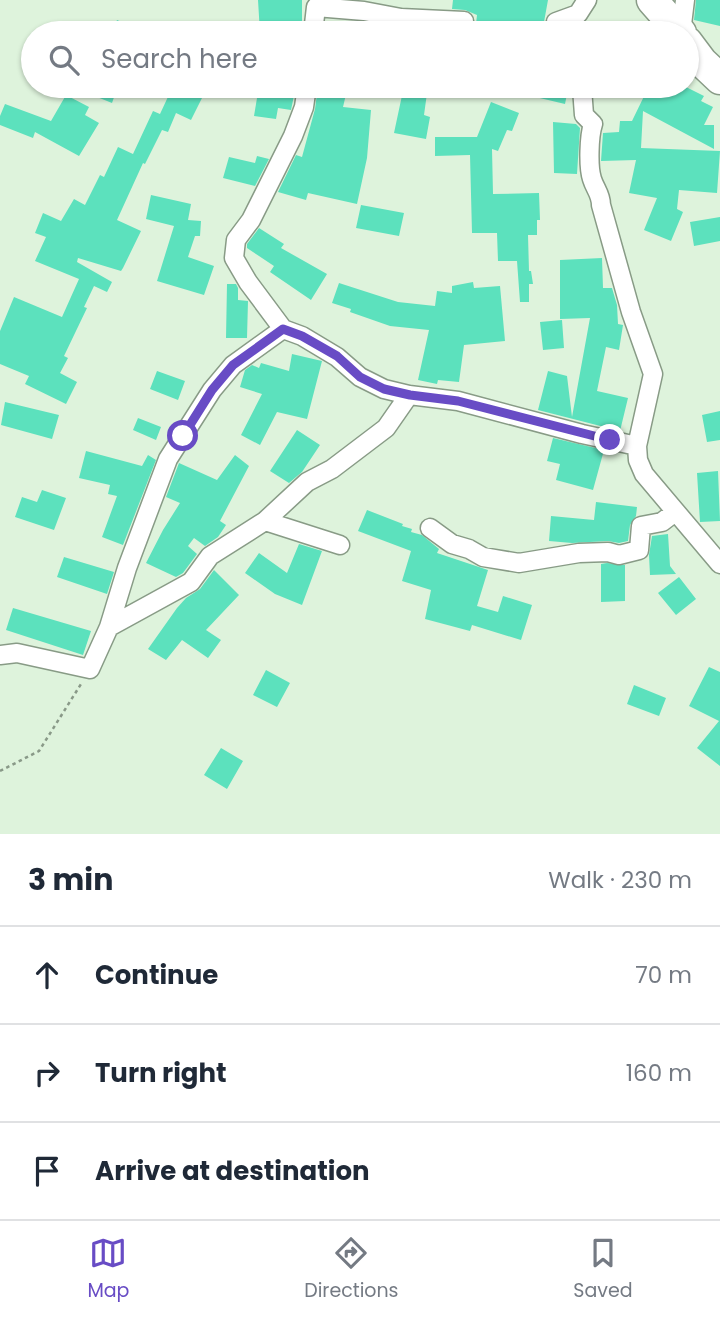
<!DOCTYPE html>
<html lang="en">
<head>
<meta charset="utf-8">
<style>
  body { margin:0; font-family:Poppins,sans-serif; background:#f2f2f3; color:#1f2937 }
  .stop { position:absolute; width:21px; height:21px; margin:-16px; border:5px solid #684cc5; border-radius:50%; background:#fff }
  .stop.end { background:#684cc5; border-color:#fff; box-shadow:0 2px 7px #0008 }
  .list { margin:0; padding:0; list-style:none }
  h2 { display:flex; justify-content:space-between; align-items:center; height:91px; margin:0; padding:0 28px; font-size:30px }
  h2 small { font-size:23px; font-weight:400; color:#747a83 }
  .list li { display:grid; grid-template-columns:46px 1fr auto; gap:21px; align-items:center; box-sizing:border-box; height:98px; padding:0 28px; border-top:2px solid #e0e1e3 }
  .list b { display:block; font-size:26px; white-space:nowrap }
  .list em { font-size:23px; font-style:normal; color:#747a83 }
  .icon { flex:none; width:38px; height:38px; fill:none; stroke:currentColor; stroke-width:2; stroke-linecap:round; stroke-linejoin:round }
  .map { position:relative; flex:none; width:720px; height:834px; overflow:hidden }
  .search { position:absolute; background:#fff; box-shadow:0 2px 5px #0004; left:21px; right:21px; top:21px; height:77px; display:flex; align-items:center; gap:18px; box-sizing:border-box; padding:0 24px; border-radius:38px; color:#747a83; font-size:26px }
  .sheet { height:385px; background:#fff }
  nav { display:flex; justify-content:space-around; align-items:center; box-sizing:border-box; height:98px; border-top:2px solid #e0e1e3; background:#fff; font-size:19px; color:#747a83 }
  nav a { display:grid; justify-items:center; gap:4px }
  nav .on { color:#684cc5 }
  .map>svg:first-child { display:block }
  .building { fill:#5ce1bd }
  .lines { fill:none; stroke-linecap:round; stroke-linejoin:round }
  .street-casing { stroke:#889b86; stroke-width:21 }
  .highway-casing { stroke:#889b86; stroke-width:33 }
  .path { stroke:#899988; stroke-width:2.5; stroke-dasharray:3.5 3.5; stroke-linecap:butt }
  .street { stroke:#fff; stroke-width:18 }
  .highway { stroke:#fff; stroke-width:30 }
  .route { stroke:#684cc5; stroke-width:9 }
</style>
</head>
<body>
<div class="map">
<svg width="720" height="834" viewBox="0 0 720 834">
  <rect width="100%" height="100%" fill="#def3dc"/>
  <!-- building -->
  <path class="building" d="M258 0H302V33H260Z
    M453 0H548L542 33H475L477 15 465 10 452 9Z
    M696 0H720V26L694 20Z
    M117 20 148 33H112Z
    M367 23 406 30V33H366Z
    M95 86H118L112 103 92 95Z
    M173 86H208L191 120 176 113 168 132 162 130 145 164 143 163 117 220 141 231 123 268 121 271 78 258 77 262 112 282 107 292 94 286 84 307 87 308 64 356 68 358 60 373 77 382 66 404 25 384 29 376 0 364V331L14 297 62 317 79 279 35 261 46 237 35 233 43 213 61 221 74 199 85 205 100 175 104 177 118 147 133 154 153 111 160 114Z
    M259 86H296L291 110 278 108 276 119 254 116Z
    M318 86H348L343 107 371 110 367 158 357 204 308 193 306 200 278 192 296 155 302 157 315 109Z
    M404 86H428L424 115 430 117 426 139 394 133Z
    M507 86H568V89L565 104 506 90Z
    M649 86H684L704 96 701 101 713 107 704 125H714V149L643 111 641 148 720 151 717 193 679 190 677 209 683 212 671 241 644 230 657 198 629 193 636 160 601 161 603 133 619 132 620 121H632Z
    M66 95 89 107 85 115 99 123 79 156 35 132 33 138 0 125V116L5 104 51 121Z
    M491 102 519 113 512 131 507 130 498 151 492 149 493 194 539 193 540 220H537V235H528L529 271H531L533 284H529V302H520L517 261H498L497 233H472L470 155 435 156V137H477Z
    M553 122 576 124 580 128 577 174 554 173Z
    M257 156 269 159 255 186 223 178 229 157 255 163Z
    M151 195 191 204 188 220 201 221 200 236H195L188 257 214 266 204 295 157 281 174 226 146 219Z
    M361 205 404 213 399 236 356 228Z
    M720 217V241L694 246 690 222Z
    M259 228 284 244 281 248 327 274 311 300 270 272 274 266 247 248V244Z
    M602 258 603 288H612L617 305 618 324 623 325 619 350 606 347 597 391 628 398 620 431 538 410 548 371 567 376 572 417 590 318 560 319V260Z
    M473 282 474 288 500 286 505 341 464 345 459 382 438 380 437 384 418 380 429 330 390 326 350 312 351 309 332 303 339 283 398 302 435 306 437 291 452 293V286Z
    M227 284H236L238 288V300L248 301 247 338H226Z
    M562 320 564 348 543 350 540 322Z
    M292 354 322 361 307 419 277 412 260 445 241 435 262 394 240 387 245 370 252 365 259 368 261 363 289 371Z
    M157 371 185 381 178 400 150 389Z
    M5 402 59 415 52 439 1 425Z
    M720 411V440L707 442 702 415Z
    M138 418 161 427 156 440 133 430Z
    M297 430 320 445 302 472 289 483 270 471Z
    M553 438 604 450 593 490 556 480 560 464 547 461Z
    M86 451 142 466 148 455 156 460 123 545 102 537 117 496 108 494 110 485 79 478Z
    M235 455 249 466 220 521 226 525 218 537 205 546 194 538 188 546 197 554 183 573 176 577 146 563 163 530 180 503 166 497 179 463 217 480Z
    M718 471 720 521 700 522 697 473Z
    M42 490 66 498 54 530 15 517 22 497 37 502Z
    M596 502 637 507 636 516 630 525 628 541 619 543 608 541 572 543 549 541 551 516 594 520Z
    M367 510 403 524 402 526 412 529 411 532 422 535 439 549 437 553 488 570 477 606 498 612 503 596 532 605 521 640 472 625 470 631 425 619 431 590 402 581 411 551 358 531Z
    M668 534 670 566 676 574 650 575 649 555 652 536Z
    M299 544 322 551 302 605 275 594 245 573 259 553 287 573Z
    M64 557 114 572 107 594 57 577Z
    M607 563 625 565V601L601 602V564Z
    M214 570 239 595 206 630 221 640 208 658 182 640 166 660 148 649 177 608 186 598 200 589Z
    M679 577 696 599 676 615 658 593Z
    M13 608 91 631 83 655 6 630Z
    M709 667 720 672V766L697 748 719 721 689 706Z
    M266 670 290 683 277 707 253 695Z
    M634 685 666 698 659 716 627 704Z
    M221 748 243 761 227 789 204 775Z"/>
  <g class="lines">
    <!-- street casing -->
    <g class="street-casing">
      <path id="street" d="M316 7 364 11 401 18 464 21
        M313 33 316 7 323 0
        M555 33 556 22 578 14 587 0
        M681 33 685 0
        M579 86 582 88 584 115 593 124C589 136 588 167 592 179 595 189 601 194 601 205L631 312 653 374 637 446
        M283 329 248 282 234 258 236 240 251 220 293 136 304 107 307 86
        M265 521 340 545
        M430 528 452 544 469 549 483 557 519 563 579 553 608 552 619 555 639 550 641 526 662 522 675 512
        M109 627 191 582 210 556 265 521 307 482 332 469 386 428 409 395
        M0 655 17 653 90 669 109 627 127 568 168 459 212 390 233 365 283 329 302 336 337 357 360 377 384 389 409 395 458 401 582 434 637 446 638 460 644 474 720 564"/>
    </g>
    <!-- highway casing -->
    <g class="highway-casing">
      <path id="highway" d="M652 0 681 33
        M687 42 702 62 720 79"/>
    </g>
    <!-- path -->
    <path class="path" d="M0 771 39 751 81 684"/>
    <!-- street -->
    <use href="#street" class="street"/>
    <!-- highway -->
    <use href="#highway" class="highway"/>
  </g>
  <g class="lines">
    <!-- route -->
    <path class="route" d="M183 436 212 390 233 365 283 329 302 336 337 356 360 377 384 389 410 395 458 401 610 440"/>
  </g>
</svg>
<div class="stop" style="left:183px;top:436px"></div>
<div class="stop end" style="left:610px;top:440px"></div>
<div class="search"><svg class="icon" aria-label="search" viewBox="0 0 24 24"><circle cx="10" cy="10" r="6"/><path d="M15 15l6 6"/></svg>Search here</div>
</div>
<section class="sheet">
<h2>3 min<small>Walk · 230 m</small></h2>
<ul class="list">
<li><svg class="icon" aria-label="ahead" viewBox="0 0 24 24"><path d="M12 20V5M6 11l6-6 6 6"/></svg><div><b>Continue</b></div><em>70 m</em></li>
<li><svg class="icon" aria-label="right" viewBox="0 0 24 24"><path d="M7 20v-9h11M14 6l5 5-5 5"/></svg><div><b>Turn right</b></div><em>160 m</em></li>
<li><svg class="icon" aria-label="arrive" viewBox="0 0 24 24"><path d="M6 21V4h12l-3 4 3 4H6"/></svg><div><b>Arrive at destination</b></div></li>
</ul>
</section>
<nav>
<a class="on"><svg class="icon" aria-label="map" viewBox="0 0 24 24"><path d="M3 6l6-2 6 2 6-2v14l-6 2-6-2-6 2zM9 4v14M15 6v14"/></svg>Map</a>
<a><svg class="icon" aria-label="directions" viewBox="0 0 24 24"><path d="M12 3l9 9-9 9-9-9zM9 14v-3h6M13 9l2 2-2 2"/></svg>Directions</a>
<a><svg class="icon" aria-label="saved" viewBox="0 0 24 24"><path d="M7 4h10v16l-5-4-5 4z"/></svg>Saved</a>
</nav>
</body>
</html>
